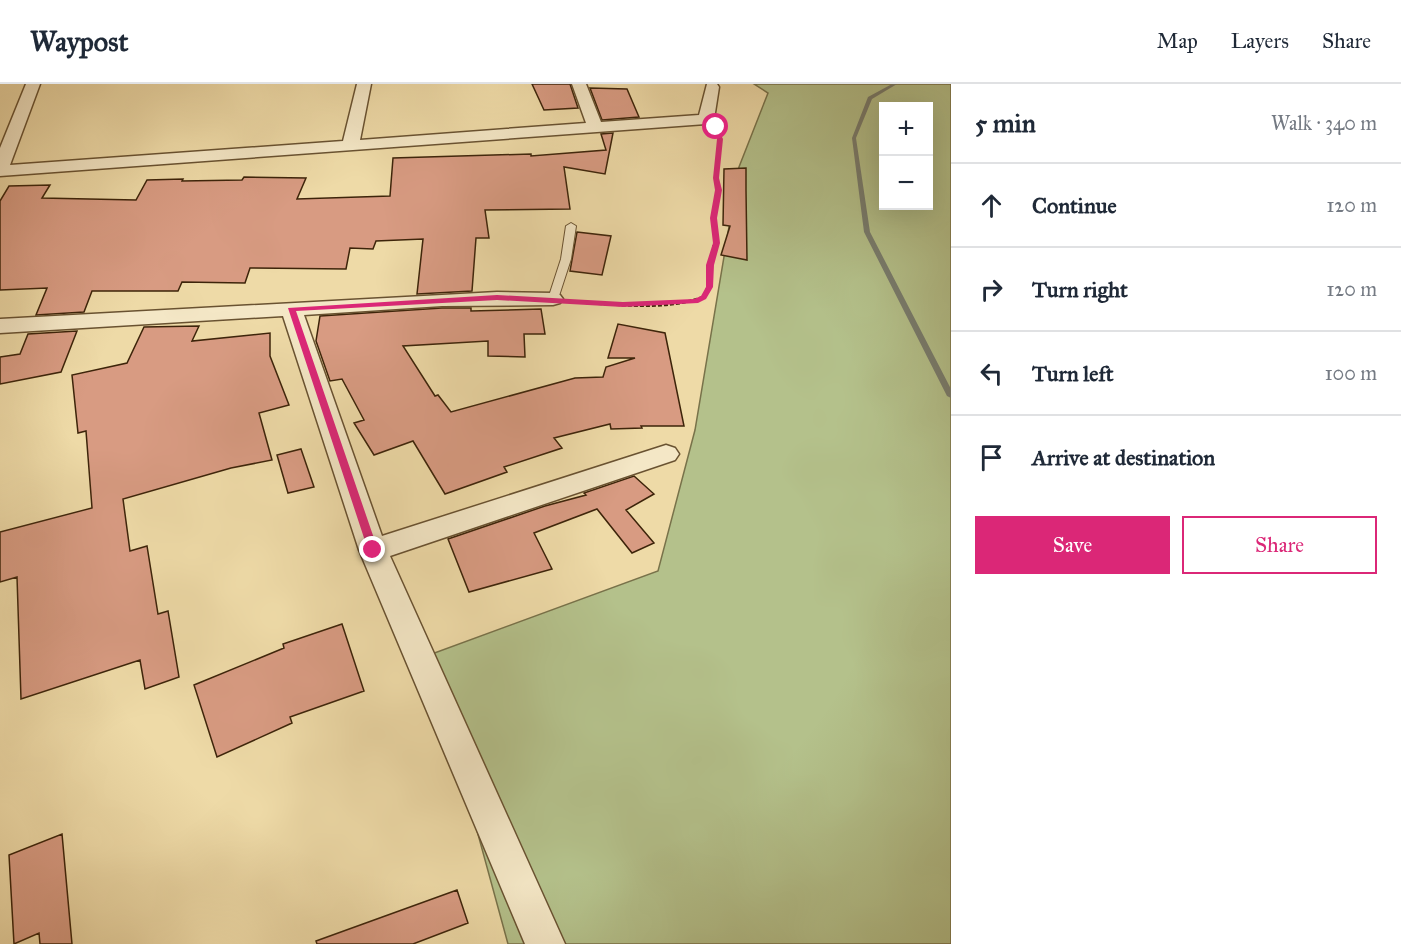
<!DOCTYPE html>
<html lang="en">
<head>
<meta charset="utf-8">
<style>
  body { margin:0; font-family:"IM FELL Great Primer",serif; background:#f2f2f3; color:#1f2937 }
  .controls { position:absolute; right:18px; top:18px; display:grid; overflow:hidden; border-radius:0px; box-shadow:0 6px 24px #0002 }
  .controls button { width:54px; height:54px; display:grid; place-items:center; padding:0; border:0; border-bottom:2px solid #e0e1e3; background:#fff; color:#1f2937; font:30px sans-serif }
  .stop { position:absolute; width:18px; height:18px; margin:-14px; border:4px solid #db2777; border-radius:50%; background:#fff }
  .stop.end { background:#db2777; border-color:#fff; box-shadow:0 2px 6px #0008 }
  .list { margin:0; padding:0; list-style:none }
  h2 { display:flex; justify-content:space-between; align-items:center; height:78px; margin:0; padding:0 24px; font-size:26px }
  h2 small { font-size:20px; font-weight:400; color:#747a83 }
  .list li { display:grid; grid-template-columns:39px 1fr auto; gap:18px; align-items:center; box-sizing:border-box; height:84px; padding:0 24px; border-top:2px solid #e0e1e3 }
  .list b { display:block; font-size:22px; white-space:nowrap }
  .list em { font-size:20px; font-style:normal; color:#747a83 }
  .actions { display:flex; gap:12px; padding:18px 24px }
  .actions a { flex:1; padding:14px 0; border:2px solid #db2777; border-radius:0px; text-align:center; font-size:21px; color:#db2777 }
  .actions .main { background:#db2777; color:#fff }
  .icon { flex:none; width:33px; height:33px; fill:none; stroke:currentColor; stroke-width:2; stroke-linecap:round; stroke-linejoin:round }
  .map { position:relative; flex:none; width:951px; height:860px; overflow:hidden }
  header { display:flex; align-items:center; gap:36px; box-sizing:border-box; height:84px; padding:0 30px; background:#fff; border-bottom:2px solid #e0e1e3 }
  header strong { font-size:28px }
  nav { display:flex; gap:33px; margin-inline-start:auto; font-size:21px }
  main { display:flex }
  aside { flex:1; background:#fff }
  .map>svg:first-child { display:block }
  .green { fill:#b4c18b; stroke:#78724a; stroke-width:1.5; fill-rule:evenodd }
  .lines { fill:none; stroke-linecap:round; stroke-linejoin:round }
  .stream { fill:#787d6f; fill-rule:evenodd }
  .building { fill:#d89b82; stroke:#3d240a; stroke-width:1.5 }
  .lane-casing { stroke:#695231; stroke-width:2 }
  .street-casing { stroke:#695231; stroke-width:3 }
  .path-far1 { stroke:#3d240a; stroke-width:2; stroke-dasharray:3 1.5; stroke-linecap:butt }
  .path { stroke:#3d240a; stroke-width:3; stroke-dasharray:4 2; stroke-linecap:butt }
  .lane { fill:#f4e7c6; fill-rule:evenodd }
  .street { fill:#f4e7c6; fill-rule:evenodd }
  .route { fill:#db2777 }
</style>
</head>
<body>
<header>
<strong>Waypost</strong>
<nav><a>Map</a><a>Layers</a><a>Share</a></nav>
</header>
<main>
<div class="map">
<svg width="951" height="860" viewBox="0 0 951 860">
  <rect width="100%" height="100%" fill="#eedaa7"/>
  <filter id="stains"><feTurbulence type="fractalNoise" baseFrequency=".00333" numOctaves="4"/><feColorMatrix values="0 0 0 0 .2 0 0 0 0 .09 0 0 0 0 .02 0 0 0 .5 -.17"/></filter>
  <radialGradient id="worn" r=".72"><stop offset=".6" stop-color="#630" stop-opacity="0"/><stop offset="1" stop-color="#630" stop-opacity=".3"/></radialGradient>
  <!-- green -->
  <path class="green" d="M754 0H951V860H508L429 571 658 487 695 346 739 83 768 9ZM884 22H928V122H884Z"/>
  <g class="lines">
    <!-- stream -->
    <path class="stream" d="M892 0H897L872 15 856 54 870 148 951 305V314L947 312 864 148 852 54 868 13Z"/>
  </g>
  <!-- building -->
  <path class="building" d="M532 0H570L578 24 544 26Z
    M590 4 627 5 639 33 602 36Z
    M613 49 605 90 564 83 570 125 485 126 489 154H476L472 207 417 210 423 155 376 157 373 165 350 164 346 185 250 184 245 199 182 198 178 207H92L84 228 36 231 47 204 0 206V117L9 102 50 101 42 114 136 116 147 96 183 95 182 97 242 96 244 93 306 94 297 115 390 112 393 74 531 70V72L606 66 601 50Z
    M746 84V106L747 176 721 171 730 142 723 141 724 85Z
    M577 148 611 152 602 191 570 187Z
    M442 224H471V227L541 225 545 250H524L525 273 488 272V257L403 262 435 312 438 311 451 328 575 294 603 293 606 283 635 274H608L618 240 665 249 684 342H641L642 344 611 345 610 340 554 354 562 364 504 383 507 388 445 410 413 357 374 371 354 339 364 336 342 295 330 297 316 257 320 232Z
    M199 242 192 257 270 249V272L289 321 259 329 272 376 231 384 123 415 130 467 147 462 158 530 168 527 179 593 145 605 140 576 21 615 17 493 0 498V448L92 424 86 347 78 349 72 291 127 279 144 243Z
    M77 247 61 288 0 300V273L20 270 28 250Z
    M301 365 314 403 288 409 277 371Z
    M634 392 654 410 626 426 654 459 632 469 597 425 534 449 552 485 469 508 448 455 545 422 586 411 584 409Z
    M342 540 364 607 290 633 292 639 217 673 194 601 284 564 283 560Z
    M62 750 72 860H40L39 849 14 860 9 771Z
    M457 806 468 839 413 860H317L316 857Z"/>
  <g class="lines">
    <!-- lane casing -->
    <g class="lane-casing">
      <path id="lane" d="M571 139 576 142 571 175 558 215 553 218 549 217 548 215 561 175 566 142Z"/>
    </g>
    <!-- street casing -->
    <g class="street-casing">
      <path id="street" d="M26 0H40L10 81 343 57 357 0H371L360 56 586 39 572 0H586L601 38 699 31 707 0H717L719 3 714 35 706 40 0 92V64Z
        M497 208 553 209 560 211 563 215 560 219 553 221 442 222 304 231 382 452 666 361 675 364 679 370 675 376 390 472 565 860H525L359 466 283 232 0 249V235Z"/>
    </g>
    <!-- path-far1 -->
    <path class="path-far1" d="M715 144 714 134 719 106 716 94 720 55 718 50"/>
    <!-- path -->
    <path class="path" d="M574 218C617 220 663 227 704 213 710 202 708 193 710 180 713 167 716 157 715 143"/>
    <!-- lane -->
    <use href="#lane" class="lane"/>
    <!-- street -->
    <use href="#street" class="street"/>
  </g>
  <!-- route -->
  <path class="route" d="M716 41 723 55 719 94 722 106 717 134 720 159 714 181 713 203 706 215 698 219 623 223 497 216 296 227 378 466 373 470 369 469 288 224 497 211 623 218 694 215 701 212 706 203V181L713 159 710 134 715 106 713 94 717 55 713 43Z"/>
  <rect width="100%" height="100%" filter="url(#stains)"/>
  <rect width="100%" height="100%" fill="url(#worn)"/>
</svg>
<div class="controls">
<button>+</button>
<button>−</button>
</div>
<div class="stop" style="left:716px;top:43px"></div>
<div class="stop end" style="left:373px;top:466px"></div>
</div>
<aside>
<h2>5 min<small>Walk · 340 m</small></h2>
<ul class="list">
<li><svg class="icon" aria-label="ahead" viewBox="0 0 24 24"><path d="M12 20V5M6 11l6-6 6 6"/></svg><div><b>Continue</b></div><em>120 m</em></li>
<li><svg class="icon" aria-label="right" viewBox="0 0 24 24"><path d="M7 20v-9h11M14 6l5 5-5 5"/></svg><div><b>Turn right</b></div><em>120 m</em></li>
<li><svg class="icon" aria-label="left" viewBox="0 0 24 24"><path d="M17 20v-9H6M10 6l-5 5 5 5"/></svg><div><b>Turn left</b></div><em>100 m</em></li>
<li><svg class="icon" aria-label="arrive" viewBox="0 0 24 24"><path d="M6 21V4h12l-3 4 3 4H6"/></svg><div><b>Arrive at destination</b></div></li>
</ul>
<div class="actions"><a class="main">Save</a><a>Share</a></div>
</aside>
</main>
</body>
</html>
